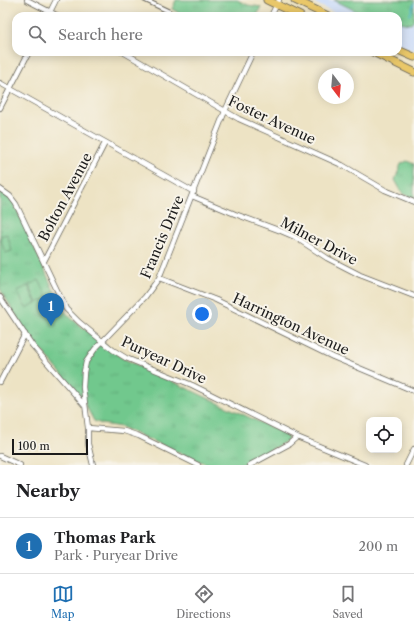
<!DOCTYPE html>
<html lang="en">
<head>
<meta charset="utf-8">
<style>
  body { margin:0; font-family:"Libre Caslon Text",serif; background:#f2f2f2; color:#202124 }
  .controls { position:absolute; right:12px; bottom:12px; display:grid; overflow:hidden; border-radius:8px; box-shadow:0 2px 10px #0003 }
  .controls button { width:36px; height:36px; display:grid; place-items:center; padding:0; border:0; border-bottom:1px solid #e0e0e0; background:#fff; color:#202124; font:20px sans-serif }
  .compass { position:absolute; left:318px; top:68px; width:36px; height:36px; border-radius:50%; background:#fff; box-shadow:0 2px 10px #0003; rotate:164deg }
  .scale { position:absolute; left:12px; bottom:10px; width:76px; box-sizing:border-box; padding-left:4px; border:2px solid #1c1c1c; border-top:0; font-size:11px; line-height:14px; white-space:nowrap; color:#1c1c1c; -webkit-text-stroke:3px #f7f3e8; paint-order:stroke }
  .you { position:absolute; left:202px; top:314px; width:14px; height:14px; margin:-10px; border:3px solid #fff; border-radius:50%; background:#1a73e8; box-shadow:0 0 0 6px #1a73e833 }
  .badge { display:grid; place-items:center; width:26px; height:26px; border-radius:50%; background:#1f6fb2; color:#fff; font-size:13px; font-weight:700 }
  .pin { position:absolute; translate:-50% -33px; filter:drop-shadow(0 1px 2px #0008) }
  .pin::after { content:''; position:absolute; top:21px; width:14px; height:12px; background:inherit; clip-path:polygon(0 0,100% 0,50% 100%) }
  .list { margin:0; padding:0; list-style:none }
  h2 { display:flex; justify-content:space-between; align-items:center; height:52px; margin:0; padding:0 16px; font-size:17px }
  h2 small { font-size:13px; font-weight:400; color:#757577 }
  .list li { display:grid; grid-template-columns:26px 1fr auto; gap:12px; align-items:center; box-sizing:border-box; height:56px; padding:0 16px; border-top:1px solid #e0e0e0 }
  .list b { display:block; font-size:15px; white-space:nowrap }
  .list p { margin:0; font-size:13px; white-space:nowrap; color:#757577 }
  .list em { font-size:13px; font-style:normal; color:#757577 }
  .icon { flex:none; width:22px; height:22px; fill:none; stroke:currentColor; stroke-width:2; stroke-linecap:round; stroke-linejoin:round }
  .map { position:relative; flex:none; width:414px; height:465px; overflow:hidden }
  .search { position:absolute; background:#fff; box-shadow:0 2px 10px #0003; left:12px; right:12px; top:12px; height:44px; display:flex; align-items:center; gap:10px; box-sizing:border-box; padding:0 14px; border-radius:12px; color:#757577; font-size:15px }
  .sheet { height:108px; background:#fff }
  nav { display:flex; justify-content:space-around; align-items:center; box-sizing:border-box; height:56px; border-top:1px solid #e0e0e0; background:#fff; font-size:11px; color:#757577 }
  nav a { display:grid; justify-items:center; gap:2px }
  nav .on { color:#1f6fb2 }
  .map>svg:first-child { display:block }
  .built { fill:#cbdcf9 }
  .grass { fill:url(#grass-tufts); stroke:#467254 }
  .pitch { fill:#71c88d; stroke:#467254 }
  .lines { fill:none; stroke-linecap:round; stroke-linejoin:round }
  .stream { stroke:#4bb3c9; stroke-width:1.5 }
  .pedestrian-casing { stroke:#656257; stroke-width:5.5 }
  .minor-casing { stroke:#656257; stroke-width:6 }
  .primary-casing { stroke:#656257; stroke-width:9 }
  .pedestrian { stroke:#fff; stroke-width:3.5 }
  .minor { stroke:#fff; stroke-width:4.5 }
  .primary { stroke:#e9c769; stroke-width:7 }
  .labels { text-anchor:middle; stroke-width:4; stroke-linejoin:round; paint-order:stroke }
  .street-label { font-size:14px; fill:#1c1c1c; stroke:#f7f3e8 }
</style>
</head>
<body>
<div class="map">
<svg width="414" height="465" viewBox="0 0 414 465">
  <defs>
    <pattern id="grass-tufts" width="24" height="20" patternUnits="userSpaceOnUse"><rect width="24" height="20" fill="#71c88d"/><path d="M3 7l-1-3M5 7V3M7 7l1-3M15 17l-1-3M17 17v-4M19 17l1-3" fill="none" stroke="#61ab79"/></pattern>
  </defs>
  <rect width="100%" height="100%" fill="#f7f3e8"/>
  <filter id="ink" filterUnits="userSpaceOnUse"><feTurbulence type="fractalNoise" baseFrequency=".025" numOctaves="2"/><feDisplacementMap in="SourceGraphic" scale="8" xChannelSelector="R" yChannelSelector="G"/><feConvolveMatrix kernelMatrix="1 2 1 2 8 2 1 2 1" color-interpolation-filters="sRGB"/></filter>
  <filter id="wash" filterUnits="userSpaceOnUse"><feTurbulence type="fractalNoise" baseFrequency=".012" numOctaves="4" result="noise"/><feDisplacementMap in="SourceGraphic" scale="16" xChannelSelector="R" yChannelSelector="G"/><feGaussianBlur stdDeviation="0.9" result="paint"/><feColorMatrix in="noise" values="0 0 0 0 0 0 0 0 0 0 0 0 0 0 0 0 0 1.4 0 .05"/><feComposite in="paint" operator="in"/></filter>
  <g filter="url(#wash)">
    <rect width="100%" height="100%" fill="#ede3c4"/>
    <!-- built -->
    <path class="built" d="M308 0H414V51L398 43V16H341Z"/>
    <!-- grass -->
    <path class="grass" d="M176 0H237L248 5 261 7 257 16H184L172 9Z
      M334 0H414V20L411 24 398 22V16H366Z
      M407 161 414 164V198L403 194 395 180 401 164Z
      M0 191 12 199 62 308 72 319 122 358 285 434 288 438 287 441 244 464 210 465 191 458 121 427 102 424 94 421 81 397 26 332 0 289Z"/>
    <!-- pitch -->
    <path class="pitch" d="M7 234 12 251 5 253 0 236Z
      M39 280 48 298 37 303 29 285Z
      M28 286 36 303 26 308 17 291Z"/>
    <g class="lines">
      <!-- stream -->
      <path class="stream" d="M410 15 414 3"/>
    </g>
  </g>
  <g filter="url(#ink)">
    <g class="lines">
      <!-- pedestrian casing -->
      <g class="pedestrian-casing">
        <path id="pedestrian" d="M145 0 168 11 175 16"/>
      </g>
      <!-- minor casing -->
      <g class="minor-casing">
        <path id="minor" d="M27 0 58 16
          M48 16 56 0
          M271 16 279 0
          M123 52 239 119 342 165 385 190 414 202
          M0 83 194 192
          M0 108 29 52
          M0 189 10 196 16 204 66 309 79 322 102 341 113 350 126 358 192 385 297 437 365 465
          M192 196 235 214 281 231 295 237 327 258 360 275 414 296
          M44 261 105 143
          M159 278 216 300 333 357 414 391
          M0 297 32 345 85 406
          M0 382 25 334
          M88 428 124 431 139 436 198 465
          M0 456 20 465
          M93 465 88 444V428L83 387 84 372 86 362 95 349 145 297 159 278 225 111 253 52
          M250 465 289 444 297 437
          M406 465 414 449"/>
      </g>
      <!-- primary casing -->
      <g class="primary-casing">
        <path id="primary" d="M267 0 300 16
          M295 0 328 16
          M398 50 414 57
          M373 52 414 72"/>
      </g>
      <!-- pedestrian -->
      <use href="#pedestrian" class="pedestrian"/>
      <!-- minor -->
      <use href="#minor" class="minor"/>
      <!-- primary -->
      <use href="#primary" class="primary"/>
    </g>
  </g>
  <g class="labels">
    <!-- street labels -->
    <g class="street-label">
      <text transform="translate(272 120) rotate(25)" y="5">Foster Avenue</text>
      <text transform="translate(65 197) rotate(-62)" y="5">Bolton Avenue</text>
      <text transform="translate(162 237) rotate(-67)" y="5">Francis Drive</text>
      <text transform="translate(319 241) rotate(28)" y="5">Milner Drive</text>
      <text transform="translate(291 324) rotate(25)" y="5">Harrington Avenue</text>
      <text transform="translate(164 360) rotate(25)" y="5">Puryear Drive</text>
    </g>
  </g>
</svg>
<div class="controls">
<button><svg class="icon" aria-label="locate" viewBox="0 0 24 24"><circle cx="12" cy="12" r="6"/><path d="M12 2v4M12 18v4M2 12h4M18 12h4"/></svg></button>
</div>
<svg class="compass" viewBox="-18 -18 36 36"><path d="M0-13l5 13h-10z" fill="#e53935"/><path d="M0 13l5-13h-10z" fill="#757577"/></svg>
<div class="scale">100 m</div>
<div class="you"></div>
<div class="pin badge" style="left:51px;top:326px">1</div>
<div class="search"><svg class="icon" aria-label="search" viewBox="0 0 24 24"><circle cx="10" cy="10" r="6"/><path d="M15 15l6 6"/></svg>Search here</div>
</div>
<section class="sheet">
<h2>Nearby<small></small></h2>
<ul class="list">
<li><span class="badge">1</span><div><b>Thomas Park</b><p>Park · Puryear Drive</p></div><em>200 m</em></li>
</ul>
</section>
<nav>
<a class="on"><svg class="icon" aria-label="map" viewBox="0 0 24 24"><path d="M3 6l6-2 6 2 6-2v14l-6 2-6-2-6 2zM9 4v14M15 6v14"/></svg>Map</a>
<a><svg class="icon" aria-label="directions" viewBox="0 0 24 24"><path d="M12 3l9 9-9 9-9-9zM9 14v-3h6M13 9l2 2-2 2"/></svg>Directions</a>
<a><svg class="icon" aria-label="saved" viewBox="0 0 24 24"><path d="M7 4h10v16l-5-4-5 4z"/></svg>Saved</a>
</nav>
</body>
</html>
